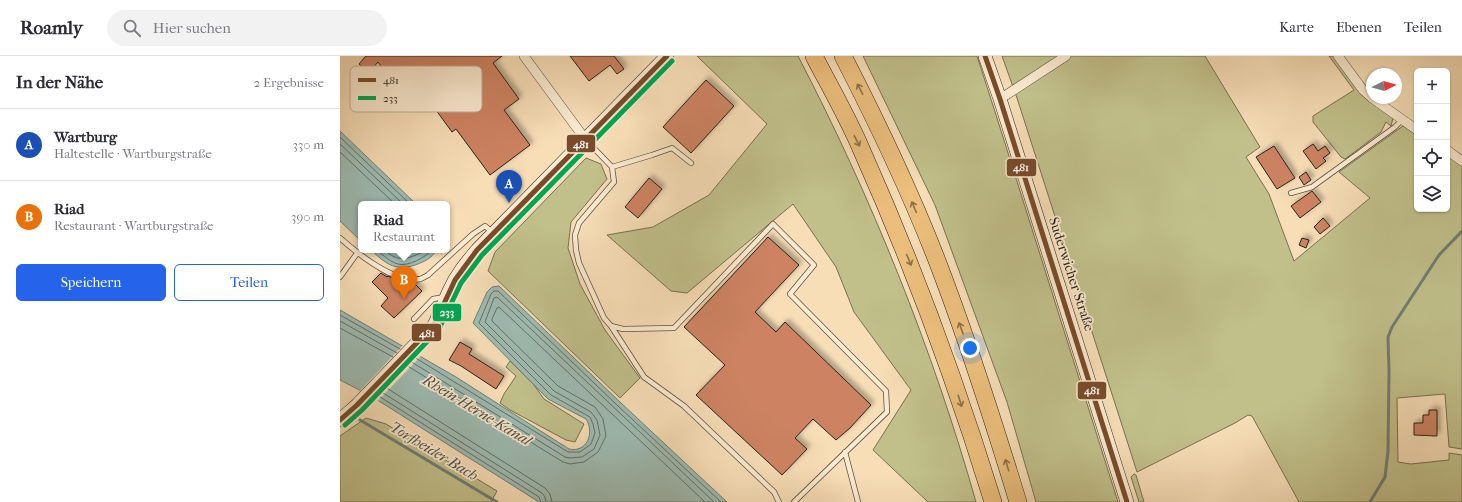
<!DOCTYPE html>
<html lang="de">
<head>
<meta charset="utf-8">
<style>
  body { margin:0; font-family:"IM FELL French Canon",serif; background:#f2f2f3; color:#2b2b33 }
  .controls { position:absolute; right:12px; top:12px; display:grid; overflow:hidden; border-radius:6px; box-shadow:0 1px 3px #0004 }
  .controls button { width:36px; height:36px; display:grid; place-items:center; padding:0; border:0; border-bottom:1px solid #e1e1e2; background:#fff; color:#2b2b33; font:20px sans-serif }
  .compass { position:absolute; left:1026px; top:12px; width:36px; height:36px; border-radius:50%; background:#fff; box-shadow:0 1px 3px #0004; rotate:85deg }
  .you { position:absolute; left:630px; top:292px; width:14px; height:14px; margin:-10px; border:3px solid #fff; border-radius:50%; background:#1a73e8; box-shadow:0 0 0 6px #1a73e833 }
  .badge { display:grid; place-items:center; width:26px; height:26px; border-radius:50%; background:#2563eb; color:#fff; font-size:13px; font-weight:700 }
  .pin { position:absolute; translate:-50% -33px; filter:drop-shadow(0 1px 2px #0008) }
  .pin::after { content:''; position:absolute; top:21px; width:14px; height:12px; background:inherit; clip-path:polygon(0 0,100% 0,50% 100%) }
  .popup { position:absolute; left:18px; top:145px; width:92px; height:52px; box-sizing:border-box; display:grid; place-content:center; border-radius:6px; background:#fff; filter:drop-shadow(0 1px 3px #0005); font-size:13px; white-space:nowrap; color:#7c7c81 }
  .popup b { font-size:15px; color:#2b2b33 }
  .popup::after { content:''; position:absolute; left:50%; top:100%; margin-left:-8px; border:8px solid transparent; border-top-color:#fff }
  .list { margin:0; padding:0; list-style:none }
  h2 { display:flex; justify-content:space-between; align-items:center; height:52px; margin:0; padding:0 16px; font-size:17px }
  h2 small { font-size:13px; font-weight:400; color:#7c7c81 }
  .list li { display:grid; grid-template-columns:26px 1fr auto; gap:12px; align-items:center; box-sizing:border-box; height:72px; padding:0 16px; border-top:1px solid #e1e1e2 }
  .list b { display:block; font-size:15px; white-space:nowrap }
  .list p { margin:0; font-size:13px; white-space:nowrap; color:#7c7c81 }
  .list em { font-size:13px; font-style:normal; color:#7c7c81 }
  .actions { display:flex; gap:8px; padding:12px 16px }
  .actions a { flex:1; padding:9px 0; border:1px solid #2563eb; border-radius:6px; text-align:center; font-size:14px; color:#2563eb }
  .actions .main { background:#2563eb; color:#fff }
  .icon { flex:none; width:22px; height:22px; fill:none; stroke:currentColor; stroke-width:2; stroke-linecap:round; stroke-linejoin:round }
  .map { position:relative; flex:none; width:1122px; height:446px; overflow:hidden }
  header { display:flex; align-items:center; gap:24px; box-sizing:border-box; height:56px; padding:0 20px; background:#fff; border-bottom:1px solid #e1e1e2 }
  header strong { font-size:19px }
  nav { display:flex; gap:22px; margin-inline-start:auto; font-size:14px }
  .search { width:280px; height:36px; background:#f2f2f3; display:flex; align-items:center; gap:10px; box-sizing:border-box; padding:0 14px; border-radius:22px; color:#7c7c81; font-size:15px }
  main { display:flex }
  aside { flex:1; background:#fff }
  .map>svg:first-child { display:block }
  .green { fill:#c1c08b; stroke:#767152 }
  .water { fill:#9ebcb3; stroke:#707e75 }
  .pier { fill:#f7deb7 }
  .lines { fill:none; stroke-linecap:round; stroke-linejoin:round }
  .shore { stroke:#646f66; stroke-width:1 }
  .stream { stroke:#707e75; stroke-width:3 }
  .building { fill:#cd8362; stroke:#2a2218; filter:url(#shadow) }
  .service-casing { stroke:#5d5140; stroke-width:6 }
  .minor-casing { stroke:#5d5140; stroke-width:10 }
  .secondary-casing { stroke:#2a2218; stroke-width:14 }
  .motorway-casing { stroke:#2a2218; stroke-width:18 }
  .service { stroke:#faead0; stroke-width:4.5 }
  .minor { stroke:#faead0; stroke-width:9 }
  .secondary { stroke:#faead0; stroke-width:13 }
  .motorway { stroke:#ecbf7c; stroke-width:17 }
  .bus-1-casing { stroke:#faead0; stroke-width:8 }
  .bus-2-casing { stroke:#faead0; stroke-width:8 }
  .bus-1 { stroke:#7a4b2a; stroke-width:5 }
  .bus-2 { stroke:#00a651; stroke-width:5 }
  .oneway { stroke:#8b704a }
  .labels { text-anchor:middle; stroke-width:3.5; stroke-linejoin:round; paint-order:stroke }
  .street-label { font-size:14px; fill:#2a2218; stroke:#faead0 }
  .water-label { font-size:15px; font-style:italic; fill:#4d5046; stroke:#faead0 }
  .key { fill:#faead0; stroke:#bcae99; stroke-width:1 }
  .key-label { font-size:11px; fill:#2a2218 }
  .line-badge { stroke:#faead0; stroke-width:1.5 }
  .badge-label { font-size:11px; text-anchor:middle; font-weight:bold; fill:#fff }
</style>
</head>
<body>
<header>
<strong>Roamly</strong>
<div class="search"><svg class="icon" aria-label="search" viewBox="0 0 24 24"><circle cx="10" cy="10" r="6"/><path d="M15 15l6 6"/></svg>Hier suchen</div>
<nav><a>Karte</a><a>Ebenen</a><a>Teilen</a></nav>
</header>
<main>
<aside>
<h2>In der Nähe<small>2 Ergebnisse</small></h2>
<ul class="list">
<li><span class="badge" style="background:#1a4fb4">A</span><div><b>Wartburg</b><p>Haltestelle · Wartburgstraße</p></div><em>330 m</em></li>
<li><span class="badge" style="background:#e8710a">B</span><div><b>Riad</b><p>Restaurant · Wartburgstraße</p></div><em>390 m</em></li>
</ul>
<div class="actions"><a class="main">Speichern</a><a>Teilen</a></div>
</aside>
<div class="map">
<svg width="1122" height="446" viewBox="0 0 1122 446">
  <defs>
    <filter id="shadow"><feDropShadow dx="3.5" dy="-3.5" stdDeviation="2" flood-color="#0004"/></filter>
  </defs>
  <rect width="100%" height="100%" fill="#f7deb7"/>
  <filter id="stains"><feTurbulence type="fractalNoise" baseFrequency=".005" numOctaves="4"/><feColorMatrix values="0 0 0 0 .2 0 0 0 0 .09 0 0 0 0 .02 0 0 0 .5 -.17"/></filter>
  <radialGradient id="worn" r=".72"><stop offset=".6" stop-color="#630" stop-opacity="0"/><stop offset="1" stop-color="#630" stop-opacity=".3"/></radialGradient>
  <!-- green -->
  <path class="green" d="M357 0H458C531 140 593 294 636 446H588L533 394 571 334 514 256 496 211 453 148 347 237 331 235 267 179 313 171 369 139 427 68Z
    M523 0H637L657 62 778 446H696L667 346 595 149Z
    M662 0H865L920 91 906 101 929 138 954 205 1030 142 999 116 1063 70 1077 79V153H1107V99L1122 109V393L1109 391 1105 338 1057 342 1058 406 1071 408 1109 404V397L1122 399V446H959L912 360 908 359 895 367 797 416 677 42Z
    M989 0H995L1053 62 1051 70 1046 66 1041 76 1005 103 1001 101 973 66V60L1014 34Z
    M246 102 261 108 267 123 231 166 228 192 240 228 265 274 300 322 280 342 148 215 155 196Z
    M170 305 194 329 204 343 244 368 235 386 226 384 170 354 160 347 164 338 176 320 166 311Z
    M26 362 46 368 157 435 151 446H0V380Z
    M794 418 796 419 804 446H799L791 421Z"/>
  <!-- water -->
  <path class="water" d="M0 75 76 148H21V185L0 165Z
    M31 194H97C90 203 86 205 75 209 55 216 45 207 31 194Z
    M159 230 281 347 387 446H199L31 340 0 324V254L116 321 221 388C224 389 227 392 229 393 247 397 255 377 246 363L208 343 133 267 147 236 152 231Z"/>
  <!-- pier -->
  <path class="pier" d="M64 288 82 299 37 346 19 336Z"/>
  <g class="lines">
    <!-- shore -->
    <path class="shore" d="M0 81 70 148
      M0 88 63 148
      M0 96 55 148
      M37 194C43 199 50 206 58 208 68 211 86 201 92 194
      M44 194C59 207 67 203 83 196L85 194
      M0 259 60 293
      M0 265 57 297
      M0 272 53 301
      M74 301 228 396H240L251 388 255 377 253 368 250 361 211 339 139 267 151 238 154 235H158L278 350 381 446
      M70 305 225 401 230 402 242 401 254 393 260 379 257 364 251 356 214 335 145 266 154 242 157 241 374 446
      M66 309 223 406 230 408 244 406 258 396 266 380 263 363 255 351 218 330 152 265V263L157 252 159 251 365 446
      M45 331 205 432 210 438 212 446
      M40 335 202 437 205 441 206 446
      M37 339 199 441 201 446"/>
    <!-- stream -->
    <path class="stream" d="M20 364 157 446
      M1030 446 1045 421 1048 395 1049 315 1048 281 1052 271 1099 199 1122 175"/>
  </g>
  <!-- building -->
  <path class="building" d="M26 0H162L153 7 179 43 164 54 190 89 150 119 116 73 112 76 82 35 67 46 38 6 29 16 19 8Z
    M230 0H274L284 13 277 18 270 9 249 25Z
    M366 24 394 50 351 97 323 71Z
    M973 88 978 95 985 90 990 97 983 102 986 105 976 113 963 95Z
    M934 90 955 122 937 133 916 101Z
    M966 116 971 124 964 129 959 121Z
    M309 122 322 133 298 162 285 151Z
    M972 135 981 146 960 162 951 150Z
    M983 162 990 170 980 178 974 171Z
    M428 181 459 209 415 256 436 276 445 266 531 349 510 372 496 384 473 363 455 382 467 393 442 419 356 339 385 309 344 271Z
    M962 182 969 184 966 192 959 189Z
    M41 217 47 221 48 220 55 223 62 230 66 226 74 227 82 235 54 262 41 250 48 242 32 226Z
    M120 286 132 293 129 298 164 320 156 333 121 310 109 304Z
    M1089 354H1097V380L1074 379V367H1083V359H1089Z"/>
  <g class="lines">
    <!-- service casing -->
    <g class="service-casing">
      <path id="service" d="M246 84 272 111 274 126 239 167 235 179 236 194 239 207 264 262 271 270 283 273 334 272 433 168 474 209 450 238 546 335 547 356 454 446
        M272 111 312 99 332 92 351 107
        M951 137 972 131 1055 71 1062 64
        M0 182C17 197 55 228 80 223 83 222 86 220 88 219L133 178 145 170 152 176
        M0 221 18 196
        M74 263 93 243 105 241
        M271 270 304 321 344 350 434 436 439 446
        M505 396 518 446"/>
    </g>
    <!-- minor casing -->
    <g class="minor-casing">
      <path id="minor" d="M184 0 245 83
        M998 0 1023 34 1032 42
        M1032 42 1077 74
        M660 43 726 0
        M1107 94 1122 105"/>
    </g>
    <!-- secondary casing -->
    <g class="secondary-casing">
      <path id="secondary" d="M645 0 660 43 787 446
        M0 364 17 349 94 269C100 258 104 246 109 235 116 219 126 207 137 194L327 0"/>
    </g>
    <!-- motorway casing -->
    <g class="motorway-casing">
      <path id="motorway" d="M474 0C490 31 508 62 522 95 573 209 616 326 653 446
        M503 0C537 66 569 133 596 202 627 282 653 364 678 446"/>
    </g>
    <!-- service -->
    <use href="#service" class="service"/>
    <!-- minor -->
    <use href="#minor" class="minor"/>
    <!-- secondary -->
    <use href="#secondary" class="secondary"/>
    <!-- motorway -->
    <use href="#motorway" class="motorway"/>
    <!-- bus-1 casing -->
    <g class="bus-1-casing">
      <path id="bus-1" d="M645 0 660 43 787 446
        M0 364 17 349 94 269 115 224 137 194 327 0"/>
    </g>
    <!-- bus-2 casing -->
    <g class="bus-2-casing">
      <path id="bus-2" d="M5 369 22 354 99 273 121 227 142 199 332 5"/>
    </g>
    <!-- bus-1 -->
    <use href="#bus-1" class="bus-1"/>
    <!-- bus-2 -->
    <use href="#bus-2" class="bus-2"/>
  </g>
  <!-- one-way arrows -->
  <defs><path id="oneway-shaft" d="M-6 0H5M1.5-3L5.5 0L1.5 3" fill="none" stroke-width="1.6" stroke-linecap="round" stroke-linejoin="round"/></defs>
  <g class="oneway">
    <use href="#oneway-shaft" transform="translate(520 33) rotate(-117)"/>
    <use href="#oneway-shaft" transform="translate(517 85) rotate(63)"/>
    <use href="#oneway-shaft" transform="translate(574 151) rotate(-113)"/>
    <use href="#oneway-shaft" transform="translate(569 204) rotate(67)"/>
    <use href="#oneway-shaft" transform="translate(621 272) rotate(-110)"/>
    <use href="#oneway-shaft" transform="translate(620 345) rotate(72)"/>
    <use href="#oneway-shaft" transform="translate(667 409) rotate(-107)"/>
  </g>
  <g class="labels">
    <!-- street labels -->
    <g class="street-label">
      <text transform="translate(732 218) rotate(72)" y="5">Suderwicher Straße</text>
    </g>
    <!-- water labels -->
    <g class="water-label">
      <text transform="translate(137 354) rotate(31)" y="5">Rhein-Herne-Kanal</text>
      <text transform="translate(94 395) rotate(31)" y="5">Torfheider Bach</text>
    </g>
  </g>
  <!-- legend -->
  <rect x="10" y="10" width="132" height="46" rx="6" class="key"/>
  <rect x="18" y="22" width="18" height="4" fill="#7a4b2a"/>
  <rect x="18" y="40" width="18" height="4" fill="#00a651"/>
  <g class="key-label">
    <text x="43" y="28">481</text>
    <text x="43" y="46">233</text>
  </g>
  <g class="line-badge">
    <rect x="226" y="78" width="30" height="19" rx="4" fill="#7a4b2a"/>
    <rect x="666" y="102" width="31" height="19" rx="4" fill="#7a4b2a"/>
    <rect x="92" y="247" width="30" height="19" rx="4" fill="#00a651"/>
    <rect x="71" y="267" width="31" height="19" rx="4" fill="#7a4b2a"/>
    <rect x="737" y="325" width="30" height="19" rx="4" fill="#7a4b2a"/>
  </g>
  <g class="badge-label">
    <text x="241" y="92">481</text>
    <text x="681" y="115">481</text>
    <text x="107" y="260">233</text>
    <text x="87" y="281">481</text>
    <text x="752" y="338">481</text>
  </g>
  <rect width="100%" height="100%" filter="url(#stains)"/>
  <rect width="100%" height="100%" fill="url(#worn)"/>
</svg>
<div class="controls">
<button>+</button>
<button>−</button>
<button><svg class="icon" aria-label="locate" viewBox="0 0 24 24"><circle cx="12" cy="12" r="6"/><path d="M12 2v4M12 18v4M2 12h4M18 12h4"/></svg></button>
<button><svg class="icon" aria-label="layers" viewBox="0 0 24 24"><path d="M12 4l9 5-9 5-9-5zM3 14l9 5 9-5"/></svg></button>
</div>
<svg class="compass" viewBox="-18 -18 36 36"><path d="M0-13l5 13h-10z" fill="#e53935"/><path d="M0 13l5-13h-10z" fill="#7c7c81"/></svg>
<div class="you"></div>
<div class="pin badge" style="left:169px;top:147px;background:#1a4fb4">A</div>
<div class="pin badge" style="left:64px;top:243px;background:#e8710a">B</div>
<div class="popup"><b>Riad</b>Restaurant</div>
</div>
</main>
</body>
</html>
